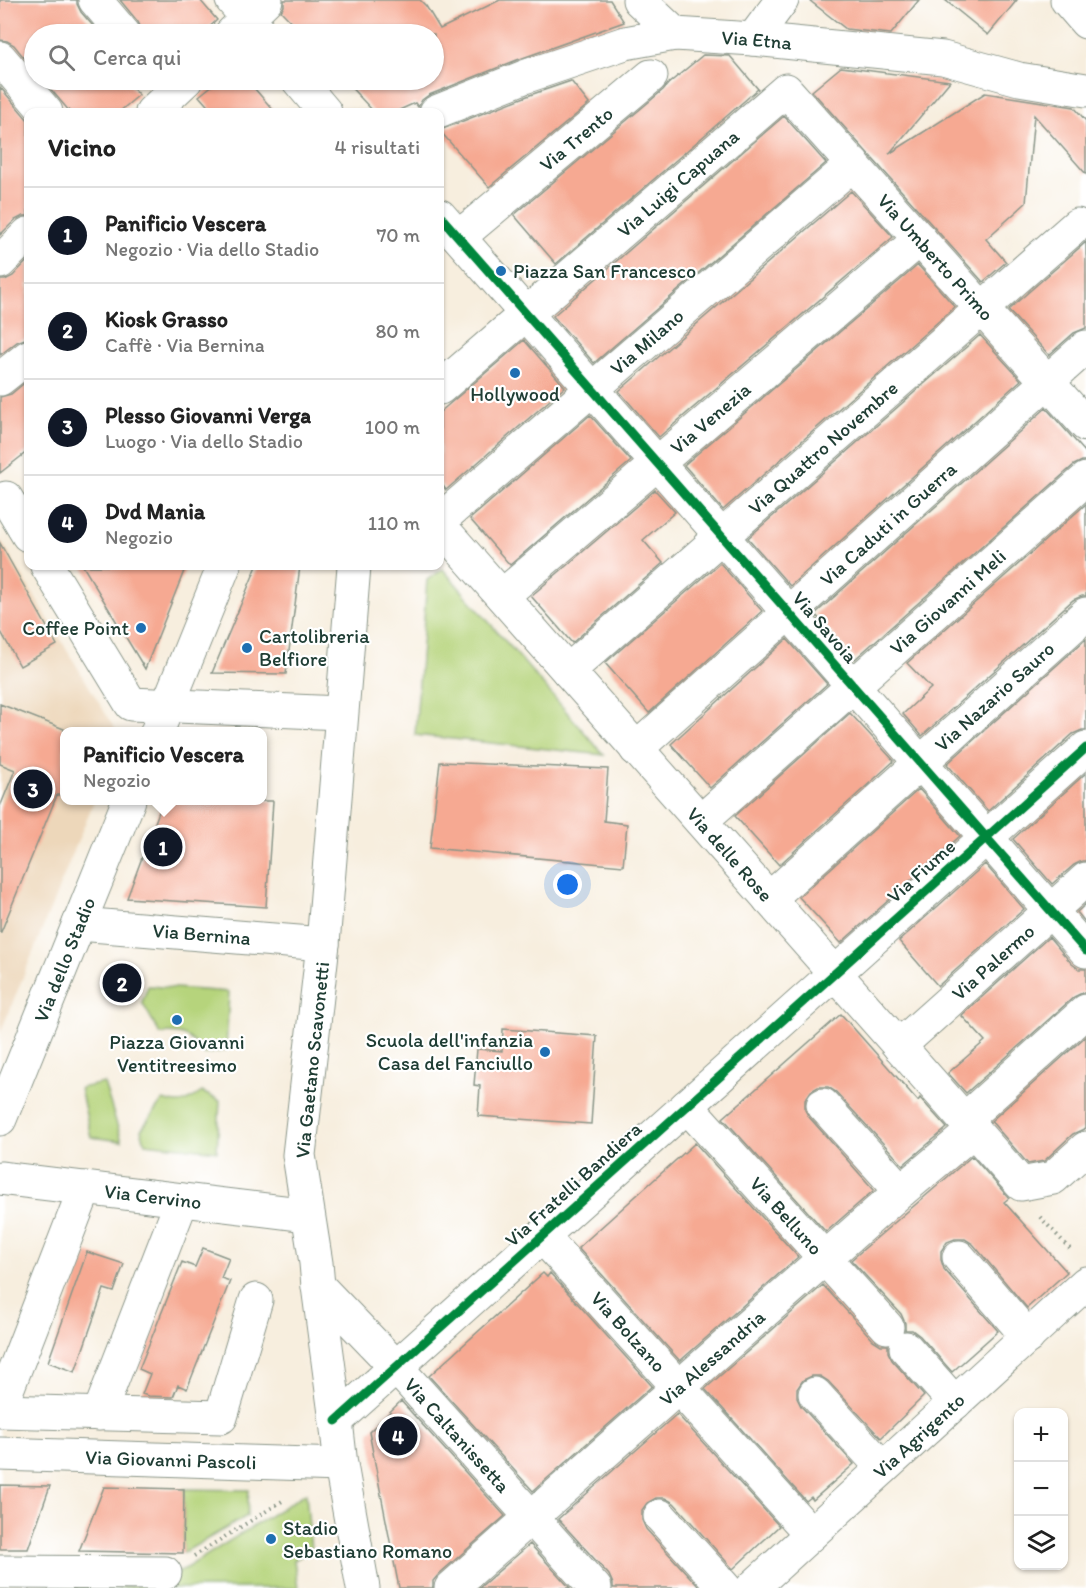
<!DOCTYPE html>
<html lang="it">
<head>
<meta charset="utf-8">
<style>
  body { margin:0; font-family:Itim,sans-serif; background:#f2f2f2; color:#222 }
  .controls { position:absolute; right:18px; bottom:18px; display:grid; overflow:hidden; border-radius:12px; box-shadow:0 2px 4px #0004 }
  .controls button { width:54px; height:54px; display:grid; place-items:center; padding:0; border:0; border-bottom:2px solid #e0e0e0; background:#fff; color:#222; font:30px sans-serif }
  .you { position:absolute; left:568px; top:885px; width:21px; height:21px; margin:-15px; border:4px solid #fff; border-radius:50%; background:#1a73e8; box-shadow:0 0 0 9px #1a73e833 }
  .badge { display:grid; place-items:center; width:39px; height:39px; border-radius:50%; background:#111827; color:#fff; font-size:20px; font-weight:700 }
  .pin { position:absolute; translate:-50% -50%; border:3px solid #fff; box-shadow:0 2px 6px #0006 }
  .popup { position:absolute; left:60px; top:727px; width:207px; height:78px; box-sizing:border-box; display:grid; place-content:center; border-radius:12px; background:#fff; filter:drop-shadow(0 2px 4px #0005); font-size:20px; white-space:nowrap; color:#767676 }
  .popup b { font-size:22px; color:#222 }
  .popup::after { content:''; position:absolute; left:50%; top:100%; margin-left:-12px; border:12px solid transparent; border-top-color:#fff }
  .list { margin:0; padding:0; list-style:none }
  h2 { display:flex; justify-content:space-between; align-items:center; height:78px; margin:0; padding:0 24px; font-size:26px }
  h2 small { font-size:20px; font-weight:400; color:#767676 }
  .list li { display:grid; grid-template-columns:39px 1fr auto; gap:18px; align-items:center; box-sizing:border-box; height:96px; padding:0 24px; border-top:2px solid #e0e0e0 }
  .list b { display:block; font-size:22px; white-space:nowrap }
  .list p { margin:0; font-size:20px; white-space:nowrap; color:#767676 }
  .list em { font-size:20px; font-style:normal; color:#767676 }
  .icon { flex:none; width:33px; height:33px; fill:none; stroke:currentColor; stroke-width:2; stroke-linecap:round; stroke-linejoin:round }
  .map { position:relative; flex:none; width:1086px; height:1588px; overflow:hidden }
  .search { position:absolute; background:#fff; box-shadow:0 2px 4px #0004; left:24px; top:24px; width:420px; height:66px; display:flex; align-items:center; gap:15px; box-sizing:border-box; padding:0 21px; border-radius:33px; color:#767676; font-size:22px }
  .panel { position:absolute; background:#fff; box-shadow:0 2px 4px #0004; left:24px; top:108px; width:420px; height:462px; border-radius:12px }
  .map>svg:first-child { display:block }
  .built { fill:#edd7ba }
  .green { fill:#b6d47b; stroke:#6a8858; stroke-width:1.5 }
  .building { fill:#f6a992 }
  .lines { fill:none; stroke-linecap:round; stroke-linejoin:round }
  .minor-casing { stroke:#8b9689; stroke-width:35 }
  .major-casing { stroke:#8b9689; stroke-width:35 }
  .path { stroke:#8b9689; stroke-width:4; stroke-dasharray:1.5 4.5; stroke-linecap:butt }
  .minor { stroke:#fff; stroke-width:33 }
  .major { stroke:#fff; stroke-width:33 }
  .cycleway-casing { stroke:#fff; stroke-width:13 }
  .cycleway { stroke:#00873e; stroke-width:9 }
  .poi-dot { fill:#1f6fb2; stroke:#fff; stroke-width:2 }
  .labels { text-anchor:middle; stroke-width:4.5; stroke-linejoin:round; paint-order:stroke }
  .street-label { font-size:20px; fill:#1f3d34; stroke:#fff }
  .poi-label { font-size:20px; fill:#1f3d34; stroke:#fff; text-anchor:start }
</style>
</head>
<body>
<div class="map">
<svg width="1086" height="1588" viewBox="0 0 1086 1588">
  <rect width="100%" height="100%" fill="#fff"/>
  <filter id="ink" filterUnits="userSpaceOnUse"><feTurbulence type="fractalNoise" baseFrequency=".0167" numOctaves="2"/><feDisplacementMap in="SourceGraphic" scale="12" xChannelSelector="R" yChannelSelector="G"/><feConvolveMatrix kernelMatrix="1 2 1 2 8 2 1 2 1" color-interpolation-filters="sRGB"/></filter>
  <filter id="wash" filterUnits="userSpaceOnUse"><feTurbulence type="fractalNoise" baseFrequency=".008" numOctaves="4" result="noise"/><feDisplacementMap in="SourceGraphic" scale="24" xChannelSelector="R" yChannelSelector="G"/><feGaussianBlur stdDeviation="1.35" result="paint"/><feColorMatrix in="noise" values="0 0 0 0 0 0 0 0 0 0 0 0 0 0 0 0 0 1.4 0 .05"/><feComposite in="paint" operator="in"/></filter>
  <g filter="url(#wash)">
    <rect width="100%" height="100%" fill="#f7eede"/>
    <!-- built -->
    <path class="built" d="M0 539 116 731 64 732V800L94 801 0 1034Z"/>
    <!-- green -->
    <path class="green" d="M443 569 604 755 415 735 427 580Z
      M148 986 229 992 226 1050 205 1054C191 1037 183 1031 160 1034L142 1002Z
      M104 1083 122 1141 91 1137 80 1088Z
      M202 1092 220 1101 217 1151 145 1143 141 1130 163 1100C181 1106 186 1103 202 1092Z
      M184 1489 249 1490 247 1516 183 1553Z
      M306 1493 311 1550 294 1560 298 1588H0L159 1585Z"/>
    <g id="blocks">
      <!-- building -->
      <path class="building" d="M0 0H77V4L81 12 100 34H34V70L14 45 7 41 0 40Z
        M120 0H200L217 20 202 34H142V30L138 22Z
        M284 0H420L426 6 440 29 500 0H610L624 22 517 60 429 95 422 100 418 107 415 103 395 112H374L344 80H434V34H303L281 11 284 6Z
        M809 0H919L891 34 846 29Z
        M945 0H1017L988 35Z
        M703 55 730 56 758 89 556 264 514 215 663 90 668 84Z
        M841 67 950 81 889 154 985 93 1074 107 1086 121V174L1034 115 1026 203 986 239 1006 262 983 282 812 91Z
        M43 80H125L139 95 119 112H70Z
        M219 80H247L275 112H213L199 96Z
        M571 81 589 104 489 187 440 131V130L530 95Z
        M0 87 28 120V216H23L15 220 0 235Z
        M784 116 826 163 594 363 553 316Z
        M851 191 893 237 659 437 619 391Z
        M1086 242V328L1074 333 1049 355 1008 310Z
        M28 260V339H25L17 342 0 355V280H5L13 276Z
        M918 265 955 307 723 510 684 465Z
        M980 335 1021 380 790 586 748 538Z
        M524 340 565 387 446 490 440 482V412Z
        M28 380V451L0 473V397L11 394Z
        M1046 408 1086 453V461H1082L1074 465 855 659 815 614Z
        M590 415 631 461 510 565 470 519Z
        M655 490 675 512 643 540 663 563 572 643 531 596Z
        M1086 504V596H1082L1073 600 922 736 903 714 931 688 907 663Z
        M0 543 57 645 20 666 0 630Z
        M720 563 762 611 649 713 605 663Z
        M83 566H186L145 669 107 606Z
        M257 566H300L286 674 212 673Z
        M787 639 827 684 710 788 671 744Z
        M1086 639V730H1082L1073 734 988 811 947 764Z
        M0 704 64 729V795H57L1 932H0V807L15 770 0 764Z
        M850 713 894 761 779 865 735 816Z
        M440 762 608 769 604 821 627 824 623 866 430 848Z
        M1086 773V861H1082L1074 865 1052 884 1013 839Z
        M919 789 960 836 841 943 799 897Z
        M163 801H273L266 907 127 898Z
        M985 864 1024 909 938 986 899 941Z
        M1086 904V923L1077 912Z
        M1049 937 1072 964 1079 969H1086V993H1082L1074 997 966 1093 948 1073 985 1041 962 1016 963 1014Z
        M841 1014 918 1101 920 1098 947 1128 903 1165 836 1092 828 1087H818L811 1091 805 1100V1110L809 1117 874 1190 826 1232 723 1118Z
        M503 1029 597 1036 591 1124 478 1116 480 1086 474 1085 477 1049 502 1051Z
        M1086 1036V1128L1073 1134 1044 1161 1028 1164 991 1121Z
        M695 1143 798 1257 680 1361 578 1248Z
        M972 1156 1009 1198 1004 1202 1067 1272 1027 1308 973 1244 965 1239H955L947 1242 941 1251V1260L944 1269 998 1331 952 1372 920 1336 912 1330H905V1323L901 1314 851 1260Z
        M203 1248 229 1258 221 1278 230 1281 187 1389 178 1385 173 1397 148 1396 142 1394 150 1374 139 1369 182 1262 195 1267Z
        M87 1252 124 1264 114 1292 104 1289 75 1372 48 1362Z
        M543 1273 547 1277 550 1273 652 1386 533 1491 429 1376Z
        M823 1285 873 1340 881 1345H888V1352L892 1360 924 1396 881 1438 828 1381 820 1376H812L803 1380 797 1389V1398L801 1406 854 1464 813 1500 811 1497 806 1501 705 1389Z
        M401 1401 505 1516 439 1574 433 1581V1588H399L369 1432Z
        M677 1414 779 1526 733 1569 674 1503 665 1498H656L647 1503 642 1510V1520L646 1529 700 1588H613V1584L609 1575 558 1519Z
        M0 1485 50 1486 28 1549H0Z
        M104 1487 184 1489 183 1553 79 1551Z
        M530 1544 570 1588H479Z"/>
    </g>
  </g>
  <g filter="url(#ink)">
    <use href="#blocks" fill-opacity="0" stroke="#8b9689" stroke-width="1.5"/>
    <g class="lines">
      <!-- minor casing -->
      <g class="minor-casing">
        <g id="minor">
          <path d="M95 0 124 34"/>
          <path d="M639 0 675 34"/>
          <path d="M1067 0 1086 22"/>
          <path d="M231 34 266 0"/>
          <path d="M753 39 782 0"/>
          <path d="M0 58 46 112"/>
          <path d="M152 112 186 80"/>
          <path id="s1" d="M436 112 524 77 625 43 675 34 753 39 943 58 1019 79 1086 90"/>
          <path d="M440 216 1086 951"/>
          <path id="s2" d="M459 237 651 76"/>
          <path d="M0 262 28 234"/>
          <path d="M0 379 28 357"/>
          <path id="s3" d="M440 388 786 90 1086 425"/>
          <path d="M6 498 28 535"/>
          <path id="s4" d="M440 520 853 164"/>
          <path id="s5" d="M440 526 1021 1184 1053 1178 1086 1148"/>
          <path d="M47 566 131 704 341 713"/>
          <path id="s6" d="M502 596 920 239"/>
          <path id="s7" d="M568 671 1077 225"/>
          <path d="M157 732 224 566"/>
          <path id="s8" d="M636 749 1086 347"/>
          <path id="s9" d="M701 821 1086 479"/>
          <path id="s10" d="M769 899 1086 614"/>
          <path id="s11" d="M79 924 323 944"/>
          <path id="s12" d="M899 1046 1086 879"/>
          <path d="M823 1105 901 1191"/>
          <path id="s13" d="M687 1106 887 1327"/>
          <path id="s14" d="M0 1119 129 800"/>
          <path d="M964 1120 1086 1011"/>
          <path id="s15" d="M0 1178 308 1215"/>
          <path id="s16" d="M542 1236 811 1534"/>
          <path d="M959 1257 1028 1337"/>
          <path id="s17" d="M318 1286 396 1367 595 1588"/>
          <path d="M906 1348 955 1403"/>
          <path d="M815 1394 883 1468"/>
          <path d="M0 1408 85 1188"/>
          <path d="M0 1411 221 1417 256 1300"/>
          <path d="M99 1414 182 1200"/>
          <path d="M336 1421 1086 748"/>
          <path id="s18" d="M0 1454 341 1465"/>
          <path d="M660 1516 725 1588"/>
          <path d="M0 1572 165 1573"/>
          <path id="s19" d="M451 1588 901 1191 974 1130"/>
          <path id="s20" d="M752 1588 1086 1283"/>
        </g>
      </g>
      <!-- major casing -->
      <g class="major-casing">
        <path id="major" d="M232 0 261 34
          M298 80 325 112
          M354 566 323 944 299 1155 316 1263 318 1286 336 1421 341 1465 363 1588"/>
      </g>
      <!-- path -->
      <path class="path" d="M1040 1217 1072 1251
        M194 1556 284 1500"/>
      <!-- minor -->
      <use href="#minor" class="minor"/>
      <!-- major -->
      <use href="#major" class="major"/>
      <!-- cycleway casing -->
      <g class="cycleway-casing">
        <path id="cycleway" d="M440 216 1086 951
          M336 1421 1086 748"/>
      </g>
      <!-- cycleway -->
      <use href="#cycleway" class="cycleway"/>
    </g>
  </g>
  <!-- markers -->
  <g class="poi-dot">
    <circle cx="501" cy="271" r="6"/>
    <circle cx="515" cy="373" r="6"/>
    <circle cx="141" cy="628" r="6"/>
    <circle cx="247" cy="648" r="6"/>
    <circle cx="177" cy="1020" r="6"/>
    <circle cx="545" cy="1052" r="6"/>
    <circle cx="271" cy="1539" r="6"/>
  </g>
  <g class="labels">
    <!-- street labels -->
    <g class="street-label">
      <text dy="7" stroke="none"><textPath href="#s1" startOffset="334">Via Etna</textPath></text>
      <text dy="7" stroke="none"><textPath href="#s2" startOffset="153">Via Trento</textPath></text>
      <text dy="7" stroke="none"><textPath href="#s3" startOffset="314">Via Luigi Capuana</textPath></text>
      <text dy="7" stroke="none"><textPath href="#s3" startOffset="681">Via Umberto Primo</textPath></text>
      <text dy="7" stroke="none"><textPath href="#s4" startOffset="273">Via Milano</textPath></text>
      <text dy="7" stroke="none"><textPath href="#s6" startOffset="274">Via Venezia</textPath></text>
      <text dy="7" stroke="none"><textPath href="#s7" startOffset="339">Via Quattro Novembre</textPath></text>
      <text dy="7" stroke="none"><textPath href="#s8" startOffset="338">Via Caduti in Guerra</textPath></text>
      <text dy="7" stroke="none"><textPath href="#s9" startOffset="330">Via Giovanni Meli</textPath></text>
      <text transform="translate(825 627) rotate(49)" y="7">Via Savoia</text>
      <text dy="7" stroke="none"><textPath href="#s10" startOffset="303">Via Nazario Sauro</textPath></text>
      <text dy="7" stroke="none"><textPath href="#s5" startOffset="438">Via delle Rose</textPath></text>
      <text transform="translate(921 871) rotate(-42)" y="7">Via Fiume</text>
      <text dy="7" stroke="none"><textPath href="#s11" startOffset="123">Via Bernina</textPath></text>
      <text dy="7" stroke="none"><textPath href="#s14" startOffset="172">Via dello Stadio</textPath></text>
      <text dy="7" stroke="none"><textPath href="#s12" startOffset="126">Via Palermo</textPath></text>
      <text transform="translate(312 1060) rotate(-84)" y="7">Via Gaetano Scavonetti</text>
      <text transform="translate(573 1184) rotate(-42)" y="7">Via Fratelli Bandiera</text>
      <text dy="7" stroke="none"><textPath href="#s15" startOffset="154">Via Cervino</textPath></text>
      <text dy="7" stroke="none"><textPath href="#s13" startOffset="148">Via Belluno</textPath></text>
      <text dy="7" stroke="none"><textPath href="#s16" startOffset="129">Via Bolzano</textPath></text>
      <text dy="7" stroke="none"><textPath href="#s19" startOffset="348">Via Alessandria</textPath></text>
      <text dy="7" stroke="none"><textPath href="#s17" startOffset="204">Via Caltanissetta</textPath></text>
      <text dy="7" stroke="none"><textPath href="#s20" startOffset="226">Via Agrigento</textPath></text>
      <text dy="7" stroke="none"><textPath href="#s18" startOffset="171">Via Giovanni Pascoli</textPath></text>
    </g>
    <!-- poi labels -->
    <g class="poi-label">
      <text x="513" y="278">Piazza San Francesco</text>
      <text x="515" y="401" text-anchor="middle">Hollywood</text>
      <text x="129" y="635" text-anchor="end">Coffee Point</text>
      <text x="259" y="643">Cartolibreria<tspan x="259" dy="23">Belfiore</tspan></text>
      <text x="533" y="1047" text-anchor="end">Scuola dell'infanzia<tspan x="533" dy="23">Casa del Fanciullo</tspan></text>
      <text x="177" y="1049" text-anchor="middle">Piazza Giovanni<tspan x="177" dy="23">Ventitreesimo</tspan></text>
      <text x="283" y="1535">Stadio<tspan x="283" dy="23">Sebastiano Romano</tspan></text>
    </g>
  </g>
</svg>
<div class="controls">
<button>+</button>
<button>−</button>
<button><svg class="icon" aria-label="layers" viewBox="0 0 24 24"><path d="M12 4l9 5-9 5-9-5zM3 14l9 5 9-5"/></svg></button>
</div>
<div class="you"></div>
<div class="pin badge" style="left:163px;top:847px">1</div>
<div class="popup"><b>Panificio Vescera</b>Negozio</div>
<div class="pin badge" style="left:122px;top:983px">2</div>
<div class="pin badge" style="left:33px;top:789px">3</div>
<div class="pin badge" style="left:398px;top:1436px">4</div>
<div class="search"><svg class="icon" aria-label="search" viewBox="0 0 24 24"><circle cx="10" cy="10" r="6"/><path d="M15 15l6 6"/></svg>Cerca qui</div>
<section class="panel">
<h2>Vicino<small>4 risultati</small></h2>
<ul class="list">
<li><span class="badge">1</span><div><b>Panificio Vescera</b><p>Negozio · Via dello Stadio</p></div><em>70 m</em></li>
<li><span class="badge">2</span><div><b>Kiosk Grasso</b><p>Caffè · Via Bernina</p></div><em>80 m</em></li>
<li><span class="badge">3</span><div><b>Plesso Giovanni Verga</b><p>Luogo · Via dello Stadio</p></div><em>100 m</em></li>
<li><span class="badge">4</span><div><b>Dvd Mania</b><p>Negozio</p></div><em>110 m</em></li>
</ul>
</section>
</div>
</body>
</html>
